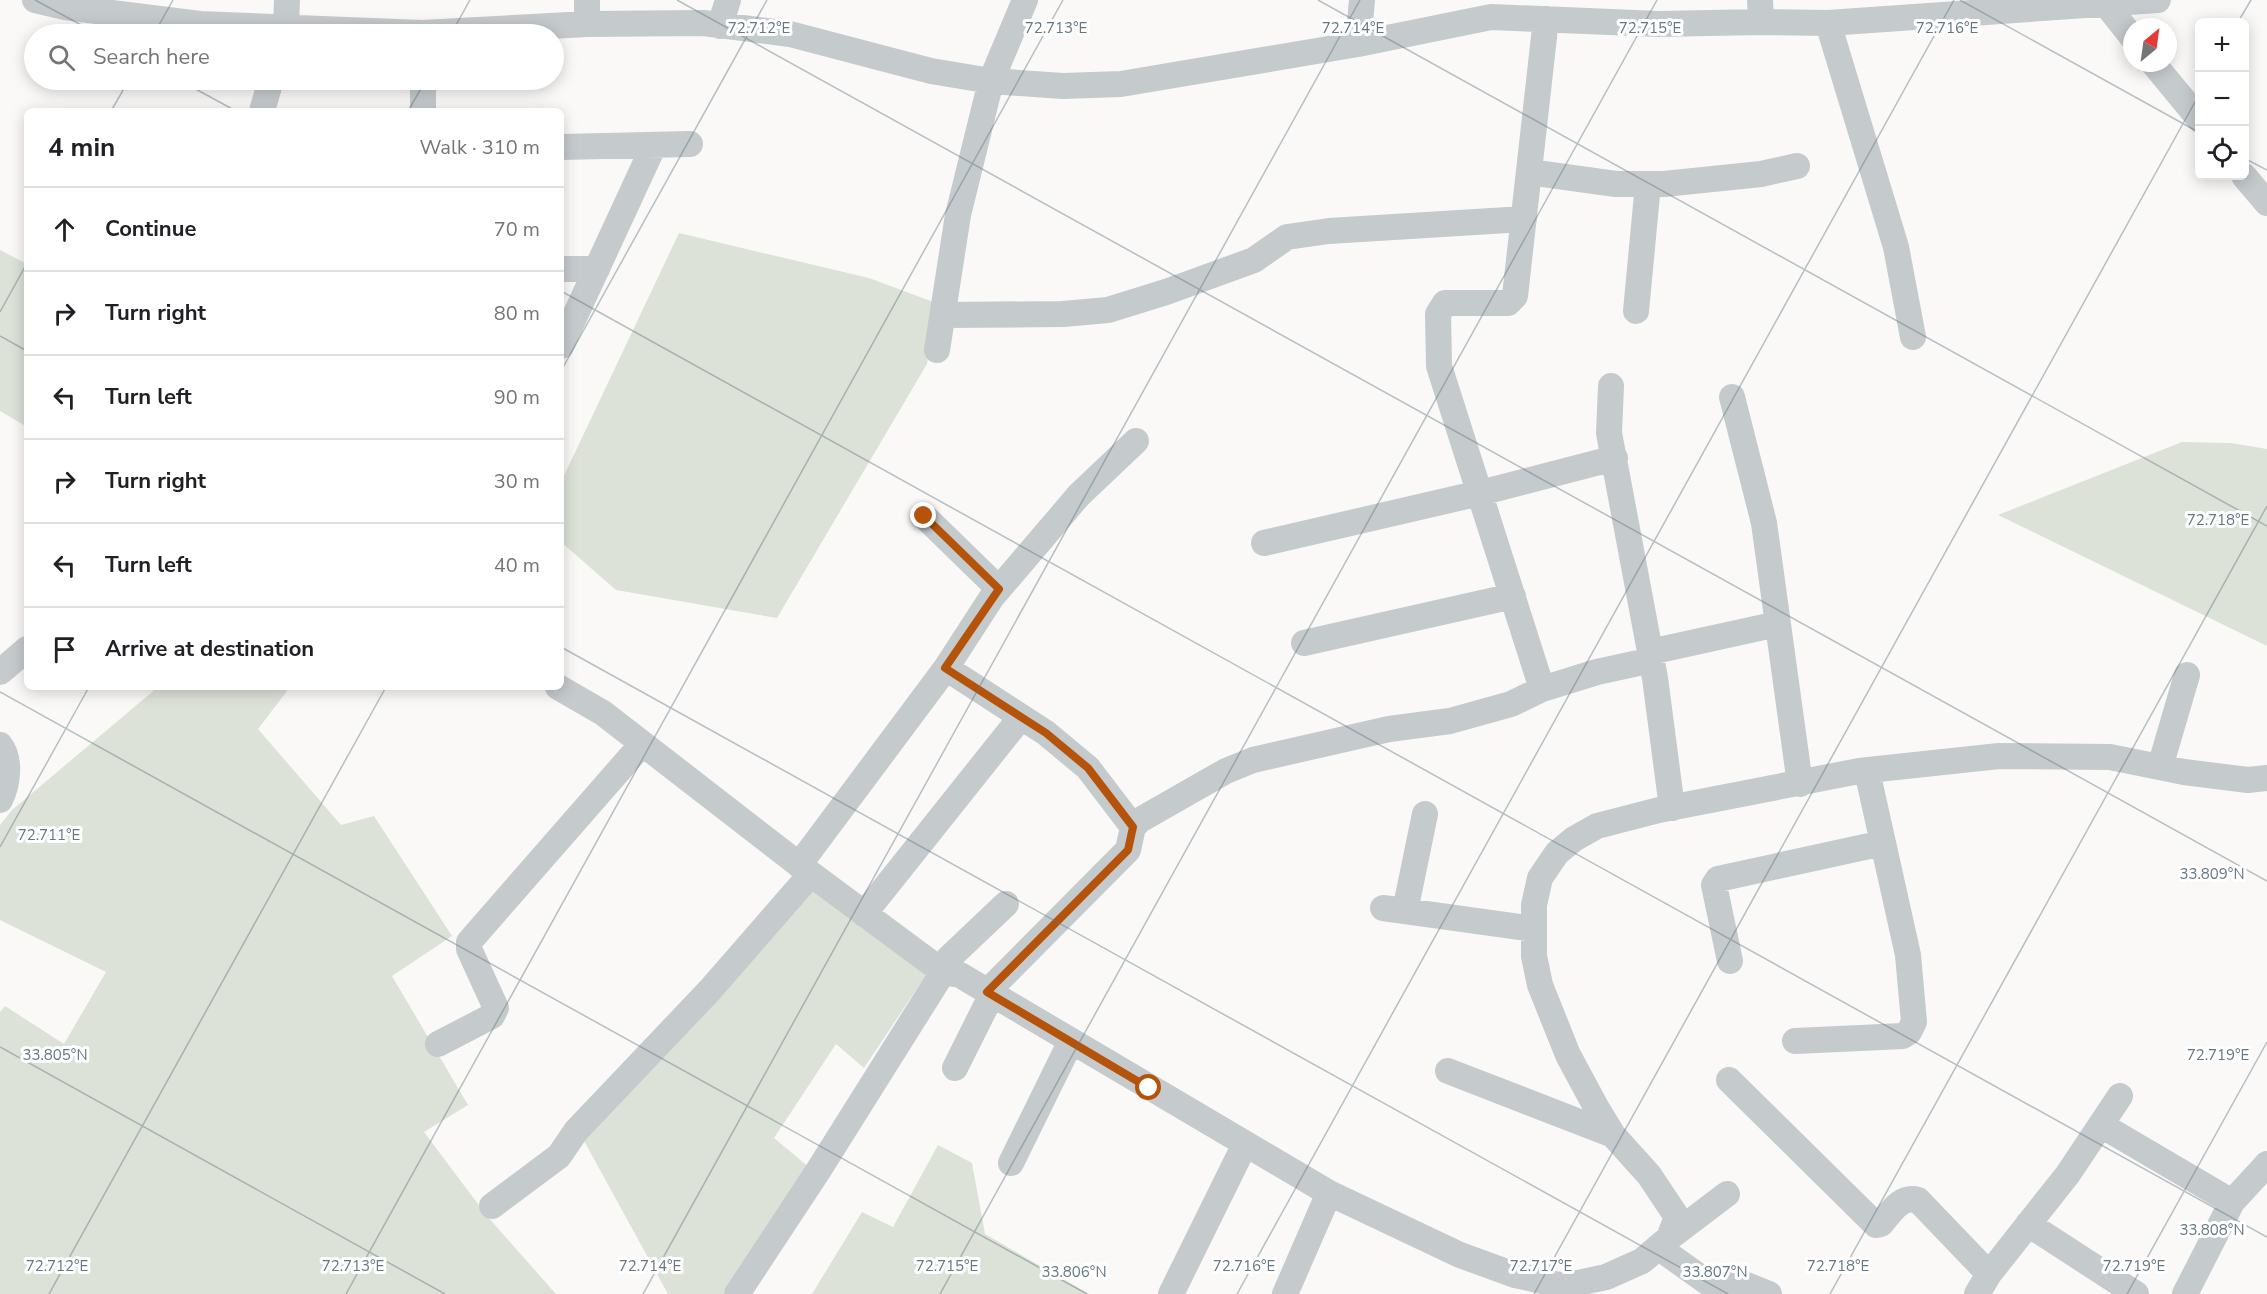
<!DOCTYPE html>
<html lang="en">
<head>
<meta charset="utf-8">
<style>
  body { margin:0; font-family:"Nunito Sans",sans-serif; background:#f2f2f2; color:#202124 }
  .controls { position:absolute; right:18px; top:18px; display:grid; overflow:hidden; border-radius:9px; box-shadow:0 3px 15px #0003 }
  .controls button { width:54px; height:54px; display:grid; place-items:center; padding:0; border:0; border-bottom:2px solid #e0e0e0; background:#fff; color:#202124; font:30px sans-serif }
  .compass { position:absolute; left:2123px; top:18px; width:54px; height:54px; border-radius:50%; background:#fff; box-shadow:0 3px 15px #0003; rotate:29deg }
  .stop { position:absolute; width:18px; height:18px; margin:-14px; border:4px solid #b45309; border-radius:50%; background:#fff }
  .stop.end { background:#b45309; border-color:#fff; box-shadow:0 2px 6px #0008 }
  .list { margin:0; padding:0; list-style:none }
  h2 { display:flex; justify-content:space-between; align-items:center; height:78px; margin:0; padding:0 24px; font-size:26px }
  h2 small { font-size:20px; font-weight:400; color:#757577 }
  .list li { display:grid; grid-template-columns:39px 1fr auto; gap:18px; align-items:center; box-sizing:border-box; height:84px; padding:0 24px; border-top:2px solid #e0e0e0 }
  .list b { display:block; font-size:22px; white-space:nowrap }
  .list em { font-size:20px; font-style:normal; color:#757577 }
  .icon { flex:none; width:33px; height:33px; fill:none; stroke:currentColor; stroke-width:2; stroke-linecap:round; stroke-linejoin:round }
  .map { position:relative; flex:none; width:2267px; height:1294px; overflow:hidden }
  .search { position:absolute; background:#fff; box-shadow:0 3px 15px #0003; left:24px; top:24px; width:540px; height:66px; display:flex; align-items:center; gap:15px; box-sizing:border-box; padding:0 21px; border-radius:33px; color:#757577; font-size:22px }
  .panel { position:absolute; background:#fff; box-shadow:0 3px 15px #0003; left:24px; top:108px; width:540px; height:582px; border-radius:9px }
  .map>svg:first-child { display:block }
  .green { fill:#dce2d8 }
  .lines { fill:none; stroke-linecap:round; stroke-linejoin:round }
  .minor { stroke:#c5cacd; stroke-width:26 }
  .route { stroke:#b45309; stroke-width:8 }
  .ticks { fill:none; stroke:#647883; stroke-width:1.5; stroke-opacity:0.45 }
  .ticks-label { font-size:15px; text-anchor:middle; fill:#647883; stroke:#fff; stroke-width:6; stroke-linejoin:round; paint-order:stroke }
</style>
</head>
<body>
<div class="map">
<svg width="2267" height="1294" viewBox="0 0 2267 1294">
  <rect width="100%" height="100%" fill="#faf9f7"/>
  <!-- green -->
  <path class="green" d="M679 233 869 278 936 303 927 364 777 618 616 590 561 542V482Z
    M0 250 27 264V427L0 411Z
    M2182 442 2231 443 2267 449V646L1998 515Z
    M158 687H282L287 691 258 729 341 825 374 816 452 936 392 976 468 1105 424 1132 487 1216 556 1294H0V1012L5 1006 64 1044 106 972 0 920V825L12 810Z
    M811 889 926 975 864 1068 836 1044 774 1138 810 1168 725 1294H668L583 1139Z
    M938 1145 972 1163 985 1234 1089 1294H812L862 1212 893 1227Z"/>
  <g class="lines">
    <!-- minor -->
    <path class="minor" d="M35 0 65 7 200 24 422 33 587 24 703 23 790 34 931 71 991 81 1063 86 1121 84 1358 44 1491 17 1658 24 1761 22 1828 23 2158 0
      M587 0V24
      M1760 0 1761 22
      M2105 0V3L2132 37
      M1546 19 1515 296 1508 303H1445L1438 314 1439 366 1542 689 1597 672 1652 660
      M1828 23 1896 247 1913 337
      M720 26 728 0
      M284 34 286 27 287 0
      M1358 44 1362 0
      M2153 63 2200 120
      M423 80V111
      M262 111 271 80
      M561 147 690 144
      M1529 172 1616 184H1664L1761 174 1797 166
      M2244 176 2267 203
      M561 269H597
      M1636 311 1648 184
      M943 315 1063 314 1108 310 1166 292 1254 260 1287 237 1329 231 1524 219
      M561 346 654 145
      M937 350 958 215 991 81 1025 0
      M1611 386 1609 433 1655 678 1672 808
      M1732 397 1764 523 1800 784
      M924 516 999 589
      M1264 543 1480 493 1615 458
      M1304 643 1513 596
      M1650 652 1778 624
      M946 668 1046 733 1088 768 1133 827
      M0 672 27 649
      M558 687 603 713 811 874
      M0 745C11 759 8 784 0 800
      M2160 767 2187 675
      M799 865 946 668 992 597 1079 495 1136 441
      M1383 908 1534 929
      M1405 911 1425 814
      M864 914 1021 717
      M1730 961 1714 885 1718 879 1883 843
      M987 992 1128 850 1133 827 1140 820 1226 771 1253 760 1389 729 1450 721 1511 704 1542 689
      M1795 1041 1903 1036 1909 1032 1914 1022 1908 955 1867 771
      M438 1044 492 1016 496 1008 469 949V942L642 744
      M955 1068 992 994
      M1448 1071 1613 1135
      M1729 1080 1876 1225 1881 1224C1891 1212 1901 1195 1918 1200L1989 1274
      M2101 1125 2232 1202
      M1011 1163 1071 1041
      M492 1206 559 1156 576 1131 710 990 811 874 943 972 949 958 1006 904
      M2028 1224 2136 1294
      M1669 1238 1727 1194
      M1658 1247 1707 1282H1739L1769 1294
      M737 1294 818 1171 943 972 960 975 1329 1193 1460 1255 1515 1275 1564 1286 1606 1277 1642 1261 1669 1238 1677 1217 1649 1175 1613 1135 1596 1107 1568 1055 1540 985 1534 956V905L1540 878 1557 853 1574 839 1597 826 1659 810 1859 771 1999 756 2110 757 2184 772 2248 780 2267 778
      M1171 1294 1245 1144
      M1285 1294 1329 1193
      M1977 1294 1989 1274 2068 1174 2120 1096
      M2185 1294 2232 1202 2267 1164"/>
  </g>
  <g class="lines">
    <!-- route -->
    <path class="route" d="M924 516 999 589 945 668 1046 733 1088 768 1133 827 1128 850 987 992 1149 1088"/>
  </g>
  <!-- ticks -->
  <path class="ticks" d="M35 0 98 34M677 0 2267 881M1318 0 2267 526M1960 0 2200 133M2238 22 2251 0M154 34 173 0M451 34 470 0M179 80 236 111M111 111 129 80M408 111 426 80M2244 158 2267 170M561 291 2267 1237M0 312 27 263M0 336 27 351M561 371 767 0M561 647 1728 1294M0 692 1087 1294M0 847 89 687M0 1047 445 1294M49 1294 386 687M346 1294 1063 0M643 1294 1360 0M940 1294 1657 0M1237 1294 1954 0M1534 1294 2200 93M1830 1294 2267 506M2127 1294 2267 1042"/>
  <g class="ticks-label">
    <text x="759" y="33">72.712°E</text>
    <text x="1056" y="33">72.713°E</text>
    <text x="1353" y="33">72.714°E</text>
    <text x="1650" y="33">72.715°E</text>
    <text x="1947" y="33">72.716°E</text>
    <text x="2218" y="525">72.718°E</text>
    <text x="49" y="840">72.711°E</text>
    <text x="2212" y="879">33.809°N</text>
    <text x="55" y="1060">33.805°N</text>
    <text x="2218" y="1060">72.719°E</text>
    <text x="2212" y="1235">33.808°N</text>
    <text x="57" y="1271">72.712°E</text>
    <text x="353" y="1271">72.713°E</text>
    <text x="650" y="1271">72.714°E</text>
    <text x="947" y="1271">72.715°E</text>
    <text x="1244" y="1271">72.716°E</text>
    <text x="1541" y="1271">72.717°E</text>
    <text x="1838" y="1271">72.718°E</text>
    <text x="2134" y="1271">72.719°E</text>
    <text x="1074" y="1277">33.806°N</text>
    <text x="1715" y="1277">33.807°N</text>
  </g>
</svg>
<div class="controls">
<button>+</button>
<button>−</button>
<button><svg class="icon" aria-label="locate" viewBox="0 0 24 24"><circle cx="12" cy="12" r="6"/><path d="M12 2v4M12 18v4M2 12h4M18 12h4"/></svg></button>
</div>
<svg class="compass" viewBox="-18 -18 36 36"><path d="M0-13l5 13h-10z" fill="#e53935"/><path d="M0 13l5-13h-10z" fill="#757577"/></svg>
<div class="stop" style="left:1149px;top:1088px"></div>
<div class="stop end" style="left:924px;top:516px"></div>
<div class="search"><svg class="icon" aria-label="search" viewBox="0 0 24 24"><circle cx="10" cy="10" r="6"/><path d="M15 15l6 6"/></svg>Search here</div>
<section class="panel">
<h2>4 min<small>Walk · 310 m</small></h2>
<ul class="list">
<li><svg class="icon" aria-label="ahead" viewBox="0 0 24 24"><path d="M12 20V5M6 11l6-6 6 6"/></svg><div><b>Continue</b></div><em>70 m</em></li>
<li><svg class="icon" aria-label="right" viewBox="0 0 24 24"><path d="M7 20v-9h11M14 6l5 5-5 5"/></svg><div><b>Turn right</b></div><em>80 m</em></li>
<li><svg class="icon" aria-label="left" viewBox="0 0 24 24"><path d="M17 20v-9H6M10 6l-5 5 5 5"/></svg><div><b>Turn left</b></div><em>90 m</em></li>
<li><svg class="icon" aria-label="right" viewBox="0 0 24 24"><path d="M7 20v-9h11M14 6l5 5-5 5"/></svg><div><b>Turn right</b></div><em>30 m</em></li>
<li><svg class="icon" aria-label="left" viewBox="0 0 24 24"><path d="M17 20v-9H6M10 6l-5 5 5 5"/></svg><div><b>Turn left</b></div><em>40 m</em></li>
<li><svg class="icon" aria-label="arrive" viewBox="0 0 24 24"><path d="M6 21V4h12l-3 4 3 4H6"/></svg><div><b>Arrive at destination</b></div></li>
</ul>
</section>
</div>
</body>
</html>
